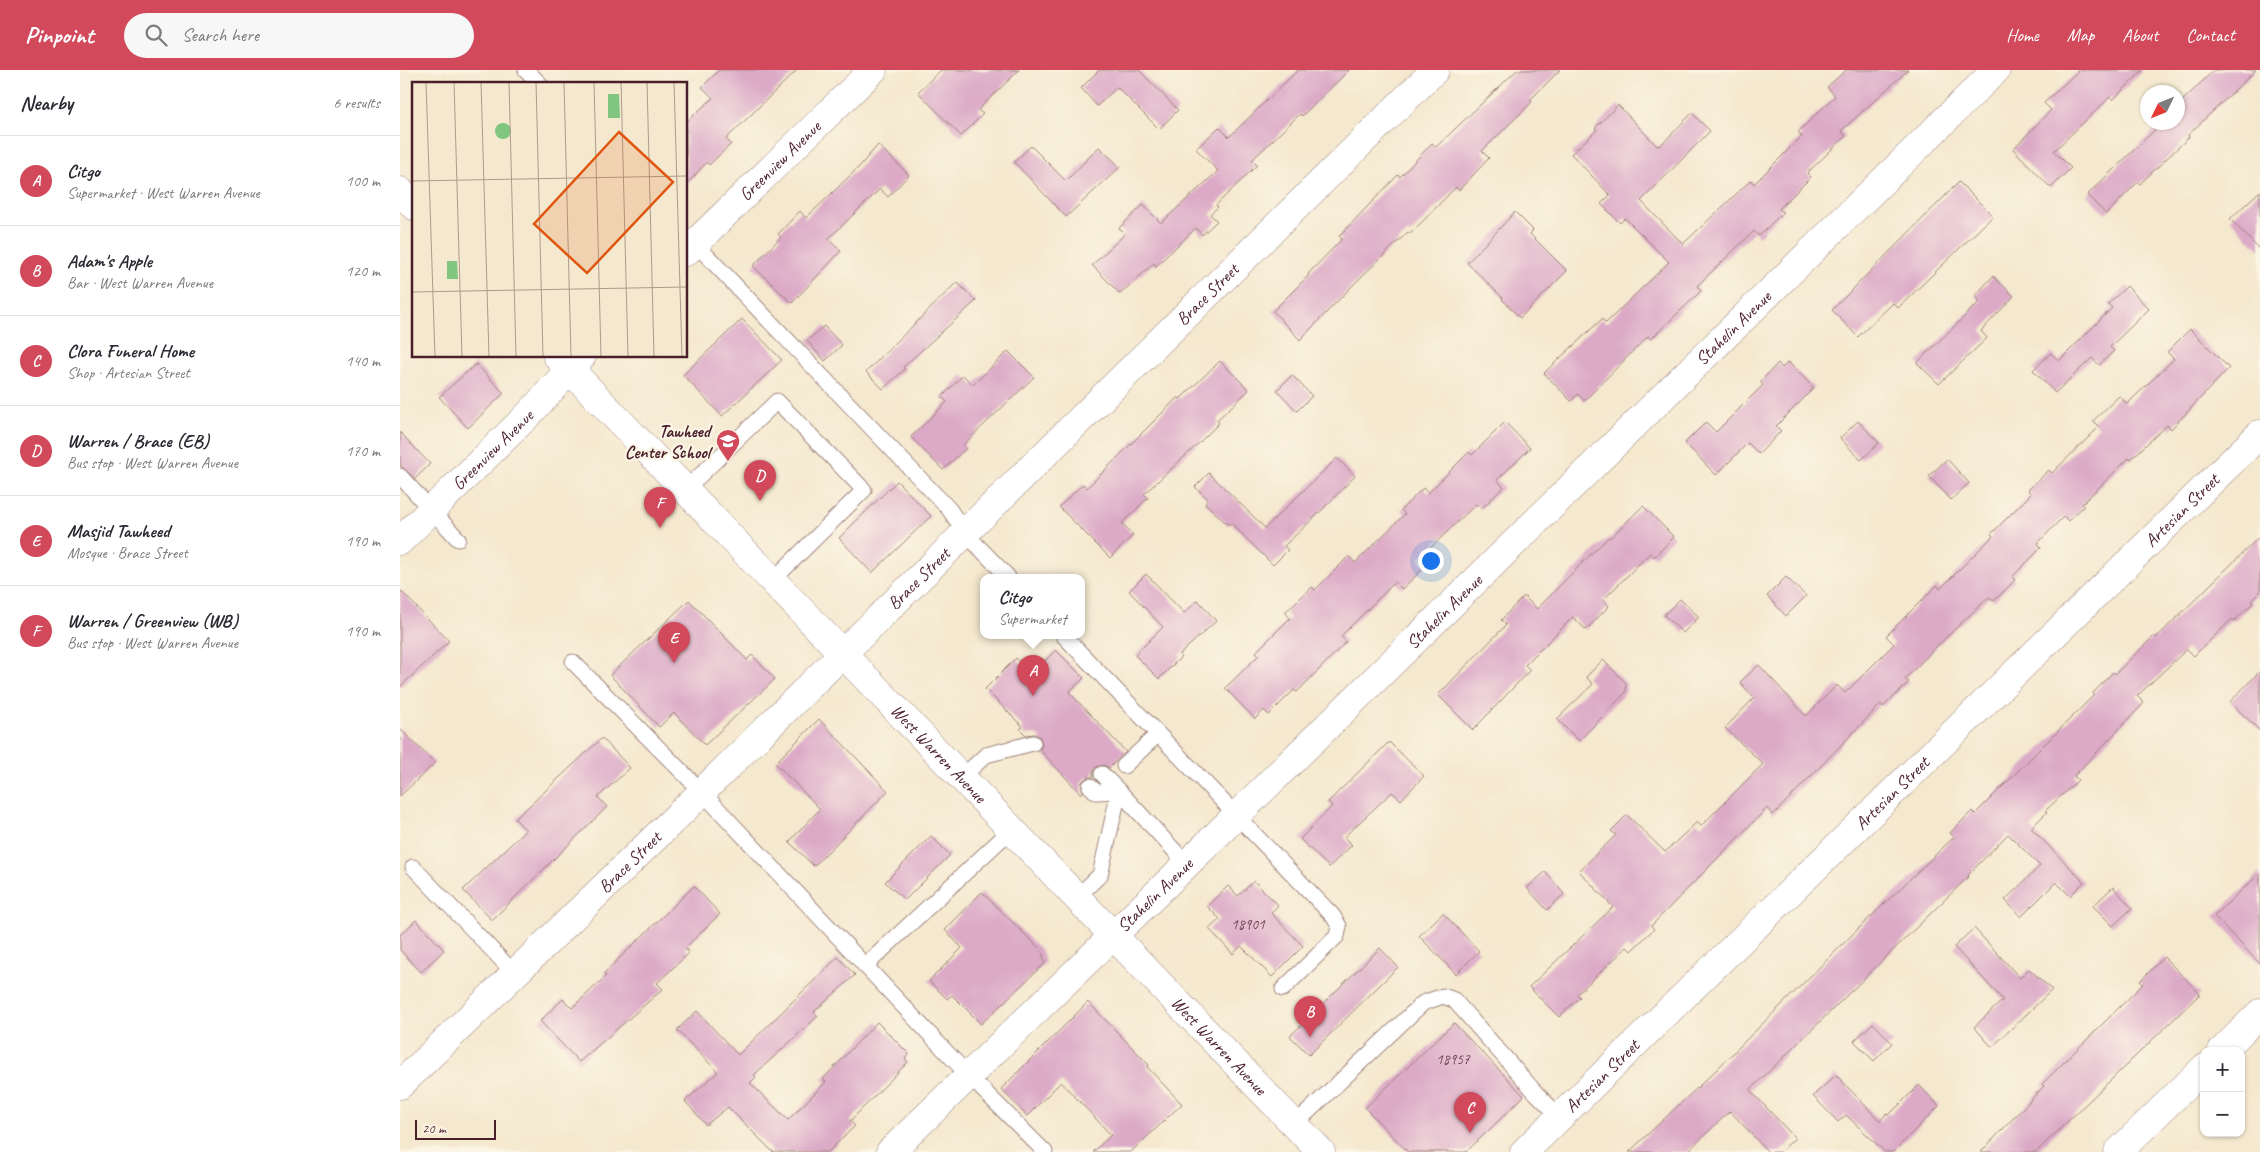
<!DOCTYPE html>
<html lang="en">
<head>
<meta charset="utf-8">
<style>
  body { margin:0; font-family:Caveat,sans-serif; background:#f7f7f7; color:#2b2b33 }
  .controls { position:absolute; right:15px; bottom:15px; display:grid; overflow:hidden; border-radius:10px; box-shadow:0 1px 4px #0004 }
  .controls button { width:45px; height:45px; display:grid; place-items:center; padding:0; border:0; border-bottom:1px solid #e1e1e2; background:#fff; color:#2b2b33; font:25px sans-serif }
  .compass { position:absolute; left:1740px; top:15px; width:45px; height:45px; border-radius:50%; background:#fff; box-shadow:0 1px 4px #0004; rotate:227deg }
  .scale { position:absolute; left:15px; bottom:12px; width:81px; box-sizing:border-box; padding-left:5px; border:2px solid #4a1f2b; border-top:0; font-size:14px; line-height:18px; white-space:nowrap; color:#4a1f2b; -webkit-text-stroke:4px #fcf5e5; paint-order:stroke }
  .you { position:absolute; left:1030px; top:490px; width:18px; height:18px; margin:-12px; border:4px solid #fff; border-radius:50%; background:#1a73e8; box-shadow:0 0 0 8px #1a73e833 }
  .badge { display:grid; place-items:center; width:32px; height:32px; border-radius:50%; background:#d1495b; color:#fff; font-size:16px; font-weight:700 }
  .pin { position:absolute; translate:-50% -41px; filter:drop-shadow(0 1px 2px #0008) }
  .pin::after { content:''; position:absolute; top:26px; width:18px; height:15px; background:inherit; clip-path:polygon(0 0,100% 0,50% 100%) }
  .popup { position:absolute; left:580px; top:504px; width:105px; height:65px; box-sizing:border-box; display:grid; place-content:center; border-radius:10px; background:#fff; filter:drop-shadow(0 1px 4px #0005); font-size:16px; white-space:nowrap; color:#7c7c81 }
  .popup b { font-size:19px; color:#2b2b33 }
  .popup::after { content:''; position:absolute; left:50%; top:100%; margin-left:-10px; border:10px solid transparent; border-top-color:#fff }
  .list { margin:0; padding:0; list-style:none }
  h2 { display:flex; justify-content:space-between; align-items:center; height:65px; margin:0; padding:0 20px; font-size:21px }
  h2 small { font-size:16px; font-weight:400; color:#7c7c81 }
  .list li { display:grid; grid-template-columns:32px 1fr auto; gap:15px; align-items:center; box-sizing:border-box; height:90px; padding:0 20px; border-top:1px solid #e1e1e2 }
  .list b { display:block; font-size:19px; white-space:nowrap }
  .list p { margin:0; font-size:16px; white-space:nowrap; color:#7c7c81 }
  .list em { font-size:16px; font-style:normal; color:#7c7c81 }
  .icon { flex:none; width:28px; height:28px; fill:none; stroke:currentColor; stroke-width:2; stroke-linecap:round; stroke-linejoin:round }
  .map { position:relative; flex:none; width:1860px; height:1082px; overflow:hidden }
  header { display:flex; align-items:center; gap:30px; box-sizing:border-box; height:70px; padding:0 25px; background:#d1495b; color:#fff }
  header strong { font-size:24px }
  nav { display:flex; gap:28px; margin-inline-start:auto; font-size:18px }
  .search { width:350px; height:45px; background:#f7f7f7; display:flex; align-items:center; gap:12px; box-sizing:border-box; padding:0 18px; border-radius:28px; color:#7c7c81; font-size:19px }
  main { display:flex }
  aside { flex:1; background:#fff }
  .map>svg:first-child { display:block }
  .building { fill:#dcaac7 }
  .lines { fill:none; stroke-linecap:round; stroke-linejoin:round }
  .service-casing { stroke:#9f847c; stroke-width:17 }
  .minor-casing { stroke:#9f847c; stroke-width:29 }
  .secondary-casing { stroke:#9f847c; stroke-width:29 }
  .service { stroke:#fff; stroke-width:15 }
  .minor { stroke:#fff; stroke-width:28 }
  .secondary { stroke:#fff; stroke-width:28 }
  .labels { text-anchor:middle; stroke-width:4.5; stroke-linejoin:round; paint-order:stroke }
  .number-label { font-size:15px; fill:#6e4252 }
  .street-label { font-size:18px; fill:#4a1f2b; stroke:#fcf5e5 }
  .poi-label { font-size:18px; font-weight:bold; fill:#4a1f2b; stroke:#fcf5e5; text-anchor:end }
  .inset-road { fill:none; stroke:#b0988d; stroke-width:1 }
  .view { fill:#e0560e; fill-opacity:0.15; stroke:#e0560e; stroke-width:2.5 }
  .inset-edge { fill:none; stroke:#4a1f2b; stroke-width:2.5 }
</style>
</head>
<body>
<header>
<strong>Pinpoint</strong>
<div class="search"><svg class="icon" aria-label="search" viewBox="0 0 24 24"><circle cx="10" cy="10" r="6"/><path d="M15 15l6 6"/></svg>Search here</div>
<nav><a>Home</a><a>Map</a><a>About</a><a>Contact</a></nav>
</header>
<main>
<aside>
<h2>Nearby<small>6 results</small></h2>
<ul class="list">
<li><span class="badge">A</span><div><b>Citgo</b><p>Supermarket · West Warren Avenue</p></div><em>100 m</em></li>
<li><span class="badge">B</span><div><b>Adam's Apple</b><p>Bar · West Warren Avenue</p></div><em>120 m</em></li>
<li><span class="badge">C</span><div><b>Clora Funeral Home</b><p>Shop · Artesian Street</p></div><em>140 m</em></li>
<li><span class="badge">D</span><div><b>Warren / Brace (EB)</b><p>Bus stop · West Warren Avenue</p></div><em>170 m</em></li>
<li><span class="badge">E</span><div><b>Masjid Tawheed</b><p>Mosque · Brace Street</p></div><em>190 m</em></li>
<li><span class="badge">F</span><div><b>Warren / Greenview (WB)</b><p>Bus stop · West Warren Avenue</p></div><em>190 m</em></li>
</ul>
</aside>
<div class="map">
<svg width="1860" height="1082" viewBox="0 0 1860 1082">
  <rect width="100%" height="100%" fill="#fcf5e5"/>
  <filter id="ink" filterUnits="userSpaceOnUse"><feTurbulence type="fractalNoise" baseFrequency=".02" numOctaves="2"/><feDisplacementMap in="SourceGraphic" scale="10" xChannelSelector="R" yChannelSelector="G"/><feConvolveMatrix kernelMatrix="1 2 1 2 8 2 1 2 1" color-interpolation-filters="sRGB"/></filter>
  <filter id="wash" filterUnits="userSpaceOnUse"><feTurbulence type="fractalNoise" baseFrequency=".0096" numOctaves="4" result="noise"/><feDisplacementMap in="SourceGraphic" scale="20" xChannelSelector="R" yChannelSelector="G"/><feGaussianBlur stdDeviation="1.12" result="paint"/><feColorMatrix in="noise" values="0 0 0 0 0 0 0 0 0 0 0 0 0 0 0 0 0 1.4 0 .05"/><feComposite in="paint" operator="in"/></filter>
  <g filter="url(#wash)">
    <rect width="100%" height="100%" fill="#f4e8ce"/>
    <g id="blocks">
      <!-- building -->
      <path class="building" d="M319 0H397L326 69 331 74 309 95 307 92 286 115V52L313 28 302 17Z
        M541 0H619L578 40 583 44 561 66 518 22Z
        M699 0H739L778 40 759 59 717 17 697 36 681 18Z
        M898 0H949L902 46 900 44 852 90 857 95 816 135 818 137 810 144 817 151 802 165 796 158 756 196 754 193 720 224 692 195 725 164 719 158 743 135 761 153 818 101 796 79 819 57 829 67Z
        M1117 0H1160L1130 30 1132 32 1082 81 1089 88 1059 120 1056 117 1010 164 1008 162 956 212 900 270 873 241 909 205 908 204 942 169 939 166 998 105 1000 107 1032 73 1036 77Z
        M1446 0H1508L1441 61 1446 66 1407 103 1411 107 1379 139 1383 142 1359 166 1354 161 1297 216 1301 221 1251 269 1248 266 1184 331 1178 324 1171 331 1144 303 1202 249 1206 253 1269 192 1225 148 1220 153 1201 134 1210 125 1171 84 1197 60 1195 58 1218 35 1257 76 1261 75 1292 43 1310 61 1241 131 1283 174 1351 110 1354 114 1402 66 1398 62 1435 26 1427 17Z
        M1679 0H1743L1713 30 1710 27 1654 81 1671 98 1651 118 1613 79 1651 40 1644 33Z
        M1814 0H1856L1788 65 1789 67 1740 114 1738 112 1706 144 1687 125 1763 52H1775L1778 55V35Z
        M478 75 509 105 488 127 480 119 428 169 441 181 392 233 353 196 381 167 378 164 400 141 406 148 458 98Z
        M631 76 666 111 699 77 720 97 666 147 614 92Z
        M1559 112 1593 146 1498 238 1493 233 1458 267 1432 240Z
        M1860 121V180L1830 149Z
        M1115 142 1133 160 1130 164 1167 201 1120 248 1102 229 1103 228 1067 193Z
        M1593 206 1614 226 1581 261 1587 268 1539 314 1517 293 1580 231 1575 226Z
        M557 212 576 231 503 297 505 299 483 319 466 302Z
        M1727 216 1749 239 1710 277 1714 281 1699 295 1692 288 1655 323 1633 300 1651 283 1659 291 1712 238 1708 234Z
        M342 249 382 290 322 346 283 305Z
        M424 256 442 275 425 291 407 271Z
        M1790 259 1829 298 1771 359 1767 355 1730 390 1729 388 1682 434 1684 436 1668 451 1664 446 1638 473 1641 478 1612 507 1615 510 1594 531 1589 527 1537 576 1505 609 1509 612 1483 637 1481 634 1373 745 1367 738 1251 856 1254 859 1231 881 1227 877 1177 924 1180 927 1159 947 1129 917 1213 837 1179 801 1216 765 1211 761 1227 745 1265 782 1297 752 1301 756 1363 694 1325 658 1354 628 1340 612 1359 595 1406 646 1437 615 1445 623 1494 574 1486 566 1537 515 1540 519 1593 466 1591 464 1631 424 1628 420 1649 400 1652 403 1699 357 1693 351 1719 326 1727 334 1774 289 1767 282Z
        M608 281 634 307 563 375 566 378 543 400 511 367 547 332 542 327 563 305 573 315Z
        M820 291 849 320 817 350 819 353 797 375 744 424 748 428 722 453 733 465 710 488 659 437 683 414 687 418 778 327 780 329Z
        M1388 292 1414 318 1376 356 1381 361 1359 384 1348 373 1316 405 1285 373 1306 352 1316 362 1363 315 1360 312 1378 293 1382 298Z
        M76 294 104 323 68 358 39 327Z
        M892 305 912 326 897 341 877 320Z
        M1458 351 1479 373 1461 390 1440 368Z
        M1105 352 1130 378 1097 410 1104 417 1081 439 1076 434 1019 489 1026 496 1002 519 995 512 941 566 946 572 897 622 894 620 869 645 864 640 855 649 825 618 859 585 856 582 890 548 885 542 912 517 915 520 949 486 955 493 1005 444 1001 440 1023 418 1028 423 1069 382 1072 385Z
        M0 362 30 394 15 409 0 395Z
        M937 388 955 406 918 444 884 476 888 480 873 495 831 453 828 455 805 433 808 429 795 417 809 403 865 458Z
        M1547 389 1569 413 1551 430 1529 406Z
        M497 411 531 446 472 503 439 468Z
        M1243 436 1274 467 1254 487 1250 483 1203 530 1209 536 1186 560 1173 547 1125 595 1130 600 1073 660 1038 625 1106 555 1101 550 1124 526 1137 539 1194 481 1209 467 1210 468Z
        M1860 466V522L1851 531 1853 533 1834 551 1832 549 1794 586 1787 579 1737 626 1744 633 1674 706 1678 710 1645 741 1647 742 1631 758 1684 812 1670 826 1656 812 1621 847 1605 830 1640 796 1608 764 1568 805 1569 806 1350 1020 1395 1068 1380 1082H1368L1330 1041 1287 1082H1229L1315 1001 1460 857 1554 767 1550 763 1572 741 1575 744 1694 625 1693 623 1713 602 1715 604 1754 566 1756 568Z
        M746 504 784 543 798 530 816 551 779 585 781 587 759 609 735 585 763 557 729 521Z
        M1386 507 1406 526 1386 546 1367 526Z
        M0 520 49 571 0 617Z
        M1280 529 1299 547 1283 563 1264 545Z
        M289 530 347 590 352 585 375 609 305 675 274 643 259 657 210 605Z
        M656 580 684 608 669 622 726 682 709 698 704 695 696 697 693 702V707H687L681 713 683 722 681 724 640 680 642 675 640 667 635 664 626 665 620 659 623 657 585 619 616 588 631 604Z
        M1203 590 1226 613V622L1179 671 1157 649 1193 614 1186 607Z
        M1860 601V661L1830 632Z
        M419 649 488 721 414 796 389 772 420 739 375 693Z
        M0 659 35 693 0 726Z
        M202 668 230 698 198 727 207 737 92 850 63 820 126 760 115 749Z
        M989 672 1024 706 1001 730 992 722 944 767 952 775 929 797 900 769 932 736 928 732Z
        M531 766 550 785 505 830 485 812Z
        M1145 802 1164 824 1147 840 1127 818Z
        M1860 803V894L1814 846Z
        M854 811 878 835 871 843 903 876 872 907 841 876 833 884 809 859 820 849 807 836 828 816 838 826Z
        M294 816 320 844 285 878 289 883 257 913 263 919 179 992 140 951 163 929 172 938 206 906 204 903Z
        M1713 817 1732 838 1713 856 1693 836Z
        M582 822 642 881 645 893 581 954 552 925 547 929 529 911 562 878 545 860Z
        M1043 843 1079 881 1056 904 1019 866Z
        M16 850 44 880 21 902 0 880V865Z
        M1574 858 1620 908 1629 899 1652 920 1592 977 1574 957 1603 930 1554 877Z
        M980 878 998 897 909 985 890 966Z
        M438 887 455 905 414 942 418 946 354 1005 356 1007 350 1013 388 1050 426 1012 423 1009 477 952 509 984 505 989 508 992 450 1051 455 1056 428 1082H373L328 1037 306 1055 285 1031 318 1002 277 960 297 941 338 985Z
        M1764 887 1800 924 1636 1082H1581L1644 1016 1642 1014 1743 914 1740 911Z
        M688 932 749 995 747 997 782 1034 731 1082H693L711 1065 661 1012 627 1046 601 1019Z
        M1054 953 1124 1026 1066 1082H1008L965 1038Z
        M1473 953 1492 973 1474 991 1454 971Z
        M1436 1005 1480 1051 1487 1043 1489 1045 1519 1015 1539 1036 1493 1082H1485L1446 1045 1438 1052 1413 1026Z"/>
    </g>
  </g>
  <g filter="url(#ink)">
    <use href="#blocks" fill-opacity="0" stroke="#9f847c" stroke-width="1"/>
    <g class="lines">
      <!-- service casing -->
      <g class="service-casing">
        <path id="service" d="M126 0 140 14
          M291 169 549 439 565 463 608 507
          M0 406 58 469
          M285 420 377 331 464 420 373 510
          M663 565 933 846 939 856 937 866 883 919
          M173 592 302 722 568 1005 645 1082
          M724 696 758 664
          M702 704 719 721
          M562 707 586 685 633 673
          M690 716 696 722 719 721
          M13 797 114 903
          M677 827 700 805 719 721 787 794
          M465 896 612 759
          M894 1055 1023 933 1043 926 1054 930 1136 1023 1160 1047"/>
      </g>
      <!-- minor casing -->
      <g class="minor-casing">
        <g id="minor">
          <path id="s1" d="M286 182 473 0"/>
          <path id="s2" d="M0 471 130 343 182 286"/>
          <path d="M1822 981 1860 943"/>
          <path id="s3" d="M0 1015 302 722 1035 0"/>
          <path id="s4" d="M490 1082 787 794 1596 0"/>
          <path id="s5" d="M1124 1082 1860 364"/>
          <path d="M1718 1082 1804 998"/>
        </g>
      </g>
      <!-- secondary casing -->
      <g class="secondary-casing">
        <g id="secondary">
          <path d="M0 121 14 136"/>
          <path id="s6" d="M157 286 921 1082"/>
        </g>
      </g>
      <!-- service -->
      <use href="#service" class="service"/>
      <!-- minor -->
      <use href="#minor" class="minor"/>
      <!-- secondary -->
      <use href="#secondary" class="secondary"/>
    </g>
  </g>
  <!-- icons -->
  <defs>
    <g id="school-pin" transform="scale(1.25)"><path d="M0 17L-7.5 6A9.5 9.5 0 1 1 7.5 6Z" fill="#d1495b" stroke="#fcf5e5"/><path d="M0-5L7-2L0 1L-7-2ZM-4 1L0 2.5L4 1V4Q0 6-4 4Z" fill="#fff"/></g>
  </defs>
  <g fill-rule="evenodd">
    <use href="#school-pin" x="328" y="371"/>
  </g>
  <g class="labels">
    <!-- number labels -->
    <g class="number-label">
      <text x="848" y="859">18901</text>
      <text x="1053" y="994">18957</text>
    </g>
    <!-- street labels -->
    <g class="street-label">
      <text dy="6" stroke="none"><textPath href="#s1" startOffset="131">Greenview Avenue</textPath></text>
      <text dy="6" stroke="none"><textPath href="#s3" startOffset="1130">Brace Street</textPath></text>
      <text dy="6" stroke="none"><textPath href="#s4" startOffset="1179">Stahelin Avenue</textPath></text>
      <text dy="6" stroke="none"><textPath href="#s2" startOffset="130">Greenview Avenue</textPath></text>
      <text dy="6" stroke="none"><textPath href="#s5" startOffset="919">Artesian Street</textPath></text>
      <text dy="6" stroke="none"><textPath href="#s3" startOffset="725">Brace Street</textPath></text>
      <text dy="6" stroke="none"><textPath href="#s4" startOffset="774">Stahelin Avenue</textPath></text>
      <text dy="6" stroke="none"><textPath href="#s6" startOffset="551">West Warren Avenue</textPath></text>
      <text dy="6" stroke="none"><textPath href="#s5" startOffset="514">Artesian Street</textPath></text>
      <text dy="6" stroke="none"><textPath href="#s3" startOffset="320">Brace Street</textPath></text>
      <text dy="6" stroke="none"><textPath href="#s4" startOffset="369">Stahelin Avenue</textPath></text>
      <text dy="6" stroke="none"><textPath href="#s6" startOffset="956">West Warren Avenue</textPath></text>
      <text dy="6" stroke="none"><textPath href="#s5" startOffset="109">Artesian Street</textPath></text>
    </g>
    <!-- poi labels -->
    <g class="poi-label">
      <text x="310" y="367">Tawheed<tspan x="310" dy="21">Center School</tspan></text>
    </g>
  </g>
  <!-- overview -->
  <g transform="translate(12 12)">
    <rect width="275" height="275" fill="#f4e8ce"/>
    <path d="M196 12H207L208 36H196ZM83 49a8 8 0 1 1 16 0a8 8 0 1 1-16 0ZM35 179H45L46 197H35Z" fill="#80c681"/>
    <path class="inset-road" d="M14 0 23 275M42 0 50 275M69 0 77 275M97 0 104 275M124 0 131 275M152 0 159 275M182 0 189 275M209 0 216 275M235 0 242 275M262 0 270 275M0 99 275 94M0 210 275 205"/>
    <path class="view" d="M207 50 261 100 175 191 122 142Z"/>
    <rect width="275" height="275" class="inset-edge"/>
  </g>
</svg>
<div class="controls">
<button>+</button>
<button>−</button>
</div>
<svg class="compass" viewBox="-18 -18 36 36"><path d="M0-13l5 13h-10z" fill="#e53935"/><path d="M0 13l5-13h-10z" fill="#7c7c81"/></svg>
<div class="scale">20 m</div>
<div class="you"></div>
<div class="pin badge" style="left:633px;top:626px">A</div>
<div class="popup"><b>Citgo</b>Supermarket</div>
<div class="pin badge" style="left:910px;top:967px">B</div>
<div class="pin badge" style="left:1070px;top:1063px">C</div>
<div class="pin badge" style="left:360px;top:431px">D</div>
<div class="pin badge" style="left:274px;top:593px">E</div>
<div class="pin badge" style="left:260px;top:458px">F</div>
</div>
</main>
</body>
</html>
